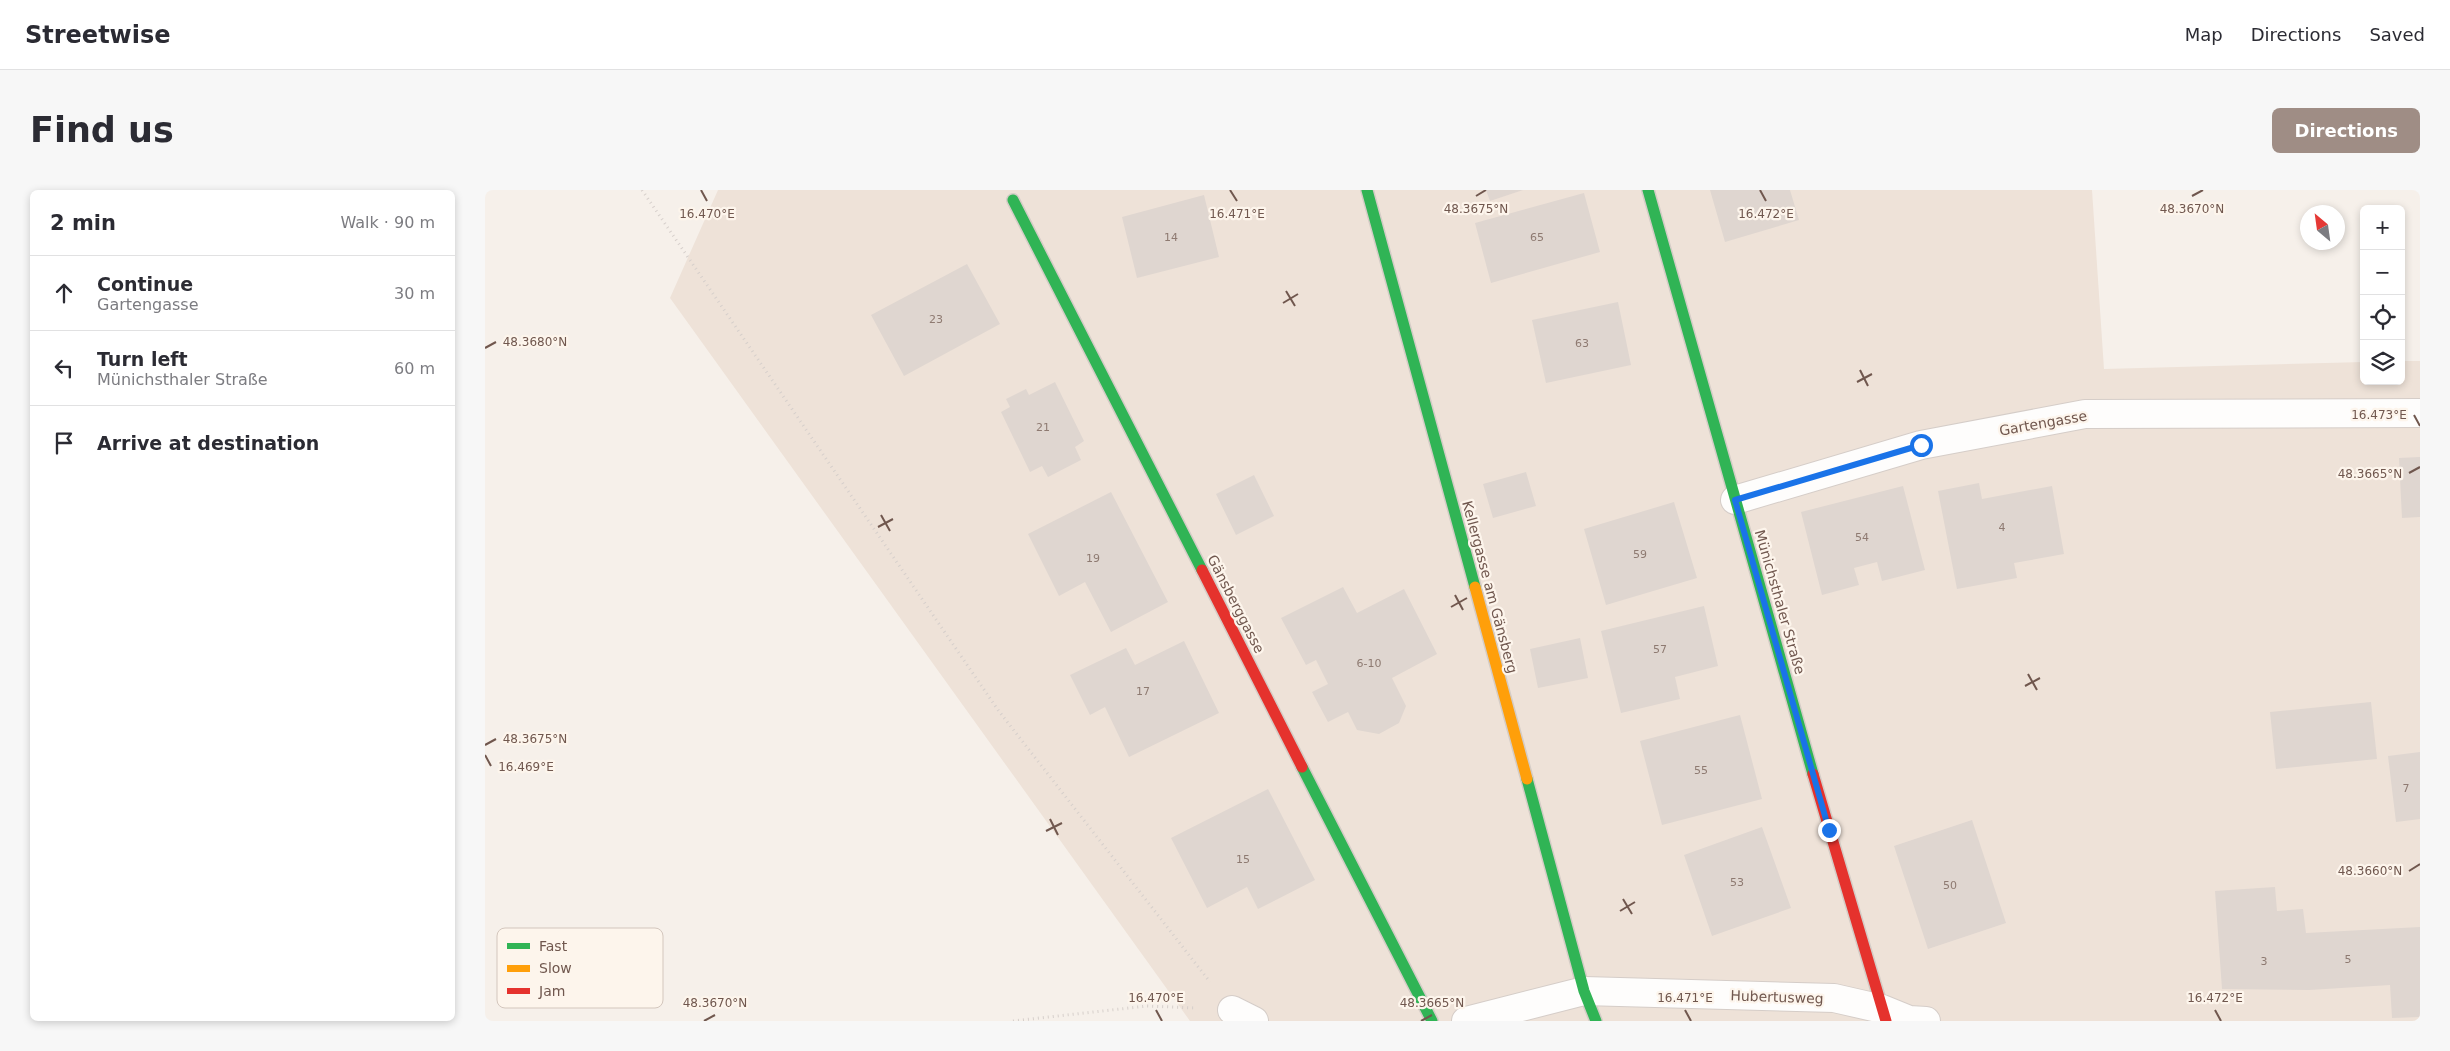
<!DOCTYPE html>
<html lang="en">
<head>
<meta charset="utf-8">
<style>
  body { margin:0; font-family:"DejaVu Sans",sans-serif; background:#f7f7f7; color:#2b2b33 }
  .controls { position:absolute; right:15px; top:15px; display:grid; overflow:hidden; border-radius:8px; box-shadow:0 2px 8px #0003 }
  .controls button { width:45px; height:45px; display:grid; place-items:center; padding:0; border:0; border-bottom:1px solid #e1e1e2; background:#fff; color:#2b2b33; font:25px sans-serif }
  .compass { position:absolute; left:1815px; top:15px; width:45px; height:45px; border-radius:50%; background:#fff; box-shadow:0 2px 8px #0003; rotate:331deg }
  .stop { position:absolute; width:15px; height:15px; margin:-11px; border:4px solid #1a73e8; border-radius:50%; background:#fff }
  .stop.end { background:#1a73e8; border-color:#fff; box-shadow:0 1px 5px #0008 }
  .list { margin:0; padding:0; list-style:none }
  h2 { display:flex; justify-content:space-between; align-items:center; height:65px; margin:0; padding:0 20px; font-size:21px }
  h2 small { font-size:16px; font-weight:400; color:#7c7c81 }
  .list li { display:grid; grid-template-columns:32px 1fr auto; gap:15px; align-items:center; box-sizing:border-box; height:75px; padding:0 20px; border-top:1px solid #e1e1e2 }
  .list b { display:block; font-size:19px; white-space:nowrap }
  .list p { margin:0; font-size:16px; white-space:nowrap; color:#7c7c81 }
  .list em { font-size:16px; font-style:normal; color:#7c7c81 }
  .icon { flex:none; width:28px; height:28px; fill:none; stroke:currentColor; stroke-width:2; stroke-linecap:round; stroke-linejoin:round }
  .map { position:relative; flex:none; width:1935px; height:831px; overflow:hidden; border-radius:8px }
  header { display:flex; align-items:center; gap:30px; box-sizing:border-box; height:70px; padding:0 25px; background:#fff; border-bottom:1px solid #e1e1e2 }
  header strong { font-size:24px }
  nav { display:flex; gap:28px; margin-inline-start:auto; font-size:18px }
  .intro { display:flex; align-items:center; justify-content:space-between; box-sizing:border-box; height:120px; padding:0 30px }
  h1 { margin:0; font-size:35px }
  .button { padding:12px 22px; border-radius:8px; background:#9f8d85; color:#fff; font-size:18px; font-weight:700 }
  main { display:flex; gap:30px; padding:0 30px }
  aside { flex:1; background:#fff; border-radius:8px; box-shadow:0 2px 8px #0003 }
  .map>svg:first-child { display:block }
  .residential { fill:#eee2d8 }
  .building { fill:#dfd6d0 }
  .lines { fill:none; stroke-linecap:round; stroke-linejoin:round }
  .street-casing { stroke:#d5cdc8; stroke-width:30 }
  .fast-casing { stroke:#d4ccc6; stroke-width:14 }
  .slow-casing { stroke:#d4ccc6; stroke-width:14 }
  .jam-casing { stroke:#d4ccc6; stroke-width:14 }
  .path { stroke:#d6cfcb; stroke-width:3; stroke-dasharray:1 4; stroke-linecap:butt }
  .street { stroke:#fefdfc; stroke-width:28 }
  .fast { stroke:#30b455; stroke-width:11 }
  .slow { stroke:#ff9f0a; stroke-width:11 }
  .jam { stroke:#e5322d; stroke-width:11 }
  .route { stroke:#1a73e8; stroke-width:6 }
  .ticks { fill:none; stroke:#70574e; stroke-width:2 }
  .labels { text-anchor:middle; stroke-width:4.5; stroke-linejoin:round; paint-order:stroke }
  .number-label { font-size:11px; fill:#8e7a71 }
  .street-label { font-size:14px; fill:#70574e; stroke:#fdf5ec }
  .key { fill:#fdf5ec; stroke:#d3c6bd; stroke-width:1 }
  .key-label { font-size:14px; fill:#70574e }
  .ticks-label { font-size:12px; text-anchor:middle; fill:#70574e; stroke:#fdf5ec; stroke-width:4.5; stroke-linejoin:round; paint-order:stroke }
</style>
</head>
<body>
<header>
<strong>Streetwise</strong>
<nav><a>Map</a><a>Directions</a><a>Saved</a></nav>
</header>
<div class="intro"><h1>Find us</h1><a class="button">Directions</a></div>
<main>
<aside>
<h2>2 min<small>Walk · 90 m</small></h2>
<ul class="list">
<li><svg class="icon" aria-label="ahead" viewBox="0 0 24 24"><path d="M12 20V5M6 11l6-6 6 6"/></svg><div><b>Continue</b><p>Gartengasse</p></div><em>30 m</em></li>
<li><svg class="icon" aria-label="left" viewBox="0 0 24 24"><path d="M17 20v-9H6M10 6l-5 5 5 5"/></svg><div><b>Turn left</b><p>Münichsthaler Straße</p></div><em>60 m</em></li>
<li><svg class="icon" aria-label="arrive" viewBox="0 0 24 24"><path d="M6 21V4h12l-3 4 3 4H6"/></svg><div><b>Arrive at destination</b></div></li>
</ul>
</aside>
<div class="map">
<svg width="1935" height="831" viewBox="0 0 1935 831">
  <rect width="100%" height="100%" fill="#f6f0ea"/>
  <!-- residential -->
  <path class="residential" d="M233 0H1607L1619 179 1879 172V191H1916V171H1935V831H705L185 108Z"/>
  <!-- building -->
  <path class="building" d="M1001 0H1038L1005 11Z
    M1225 0H1305L1314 30 1240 52Z
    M1099 3 1115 62 1006 93 990 33Z
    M719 5 734 67 652 88 637 27Z
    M482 74 515 134 419 186 386 125Z
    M1133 112 1146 175 1061 193 1047 130Z
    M570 192 599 251 590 257 596 270 563 287 557 276 545 282 516 222 525 217 521 209 541 199 544 205Z
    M1935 267V327L1917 328 1914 268Z
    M1041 282 1051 316 1008 328 998 294Z
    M769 285 789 326 751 345 731 304Z
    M1494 293 1497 309 1567 296 1579 364 1529 373 1532 388 1472 399 1453 301Z
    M1418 296 1440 380 1397 391 1392 372 1369 378 1374 395 1337 405 1316 322Z
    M626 302 683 412 626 442 600 392 574 406 543 344Z
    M1189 312 1212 388 1121 415 1099 339Z
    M858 397 872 423 919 399 952 464 907 488 921 516 914 533 894 544 872 540 863 522 843 532 827 502 843 494 831 470 821 475 796 428Z
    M1219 416 1233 476 1190 487 1195 509 1136 523 1116 441Z
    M1095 448 1103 488 1053 498 1045 459Z
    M699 451 734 523 644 567 620 517 605 525 585 485 641 458 650 475Z
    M1886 512 1892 569 1791 579 1785 522Z
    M1255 525 1277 609 1177 635 1155 551Z
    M1935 562V629L1911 632 1903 566Z
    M783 599 830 690 773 719 762 697 722 718 686 648Z
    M1487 630 1521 733 1443 759 1409 656Z
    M1277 637 1306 718 1227 746 1199 665Z
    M1790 697 1792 721 1818 719 1821 743 1935 737V827L1907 828 1905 795 1824 800 1737 799 1730 701Z"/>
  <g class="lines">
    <!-- street casing -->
    <g class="street-casing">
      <path id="street" d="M1250 310 1436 255 1600 224 1935 223
        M747 820 769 831
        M981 831 1099 801 1349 808 1397 819 1424 830 1441 831"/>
    </g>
    <!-- fast casing -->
    <g class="fast-casing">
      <path id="fast" d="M882 0 990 397
        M1163 0 1328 584
        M528 10 717 380
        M817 577 947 831
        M1042 589 1099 801 1111 831"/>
    </g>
    <!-- slow casing -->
    <g class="slow-casing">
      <path id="slow" d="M990 397 1042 589"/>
    </g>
    <!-- jam casing -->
    <g class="jam-casing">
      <path id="jam" d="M717 380 817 577
        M1328 584 1401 831"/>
    </g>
    <!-- path -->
    <path class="path" d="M157 0 513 520 725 792
      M528 831 662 816 711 818"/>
    <!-- street -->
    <use href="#street" class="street"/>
    <!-- fast -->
    <use href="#fast" class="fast"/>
    <!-- slow -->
    <use href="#slow" class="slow"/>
    <!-- jam -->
    <use href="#jam" class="jam"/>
  </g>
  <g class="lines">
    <!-- route -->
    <path class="route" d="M1344 640 1250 310 1436 255"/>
  </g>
  <!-- ticks -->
  <path class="ticks" d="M216 0 222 11M745 0 752 11M1275 0 1281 11M991 6 1001 0M1707 6 1718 0M801 101 810 116M798 113 813 104M0 158 11 152M1375 180 1383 196M1372 192 1387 184M1929 225 1935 236M1924 283 1935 277M396 325 405 341M393 337 408 329M970 405 978 420M966 417 982 408M1543 484 1552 500M1540 496 1555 488M0 555 11 549M0 565 6 576M565 629 573 645M561 641 577 633M1924 681 1935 674M1138 709 1147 724M1135 721 1150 712M671 820 677 831M1200 820 1206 831M1730 820 1736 831M219 831 230 825M936 831 947 825"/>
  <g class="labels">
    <!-- number labels -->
    <g class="number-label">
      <text x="686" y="51">14</text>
      <text x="1052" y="51">65</text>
      <text x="451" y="133">23</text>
      <text x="1097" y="157">63</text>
      <text x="558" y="241">21</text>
      <text x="1517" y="341">4</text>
      <text x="1377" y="351">54</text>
      <text x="1155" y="368">59</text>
      <text x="608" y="372">19</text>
      <text x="1175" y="463">57</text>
      <text x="884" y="477">6-10</text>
      <text x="658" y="505">17</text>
      <text x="1216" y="584">55</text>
      <text x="1921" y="602">7</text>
      <text x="758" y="673">15</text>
      <text x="1252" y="696">53</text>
      <text x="1465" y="699">50</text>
      <text x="1863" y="773">5</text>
      <text x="1779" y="775">3</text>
    </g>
    <!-- street labels -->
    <g class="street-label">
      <text transform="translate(1558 233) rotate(-10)" y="5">Gartengasse</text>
      <text transform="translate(1005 397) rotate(75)" y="5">Kellergasse am Gänsberg</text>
      <text transform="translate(1295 412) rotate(74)" y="5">Münichsthaler Straße</text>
      <text transform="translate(751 414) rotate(63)" y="5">Gänsberggasse</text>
      <text transform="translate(1292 807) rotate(2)" y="5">Hubertusweg</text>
    </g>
  </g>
  <!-- legend -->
  <rect x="12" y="738" width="166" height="80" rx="8" class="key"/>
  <rect x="22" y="753" width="23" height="6" fill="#30b455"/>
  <rect x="22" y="775" width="23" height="7" fill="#ff9f0a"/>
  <rect x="22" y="798" width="23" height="6" fill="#e5322d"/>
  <g class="key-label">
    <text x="54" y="761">Fast</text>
    <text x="54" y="783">Slow</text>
    <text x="54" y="806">Jam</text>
  </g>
  <g class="ticks-label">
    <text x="991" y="23">48.3675°N</text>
    <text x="1707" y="23">48.3670°N</text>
    <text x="222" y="28">16.470°E</text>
    <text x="752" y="28">16.471°E</text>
    <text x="1281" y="28">16.472°E</text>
    <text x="50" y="156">48.3680°N</text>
    <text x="1894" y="229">16.473°E</text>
    <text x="1885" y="288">48.3665°N</text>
    <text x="50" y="553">48.3675°N</text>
    <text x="41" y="581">16.469°E</text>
    <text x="1885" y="685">48.3660°N</text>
    <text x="671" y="812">16.470°E</text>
    <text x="1200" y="812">16.471°E</text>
    <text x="1730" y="812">16.472°E</text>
    <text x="230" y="817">48.3670°N</text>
    <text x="947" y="817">48.3665°N</text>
  </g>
</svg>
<div class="controls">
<button>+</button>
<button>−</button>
<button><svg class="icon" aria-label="locate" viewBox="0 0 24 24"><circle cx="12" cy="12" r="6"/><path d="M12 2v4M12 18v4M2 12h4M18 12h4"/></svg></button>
<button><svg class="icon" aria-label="layers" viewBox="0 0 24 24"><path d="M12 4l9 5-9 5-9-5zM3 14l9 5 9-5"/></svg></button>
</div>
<svg class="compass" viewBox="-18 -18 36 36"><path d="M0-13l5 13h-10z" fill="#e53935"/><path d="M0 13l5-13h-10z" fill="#7c7c81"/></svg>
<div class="stop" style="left:1436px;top:255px"></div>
<div class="stop end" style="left:1344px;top:640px"></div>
</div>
</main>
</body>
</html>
